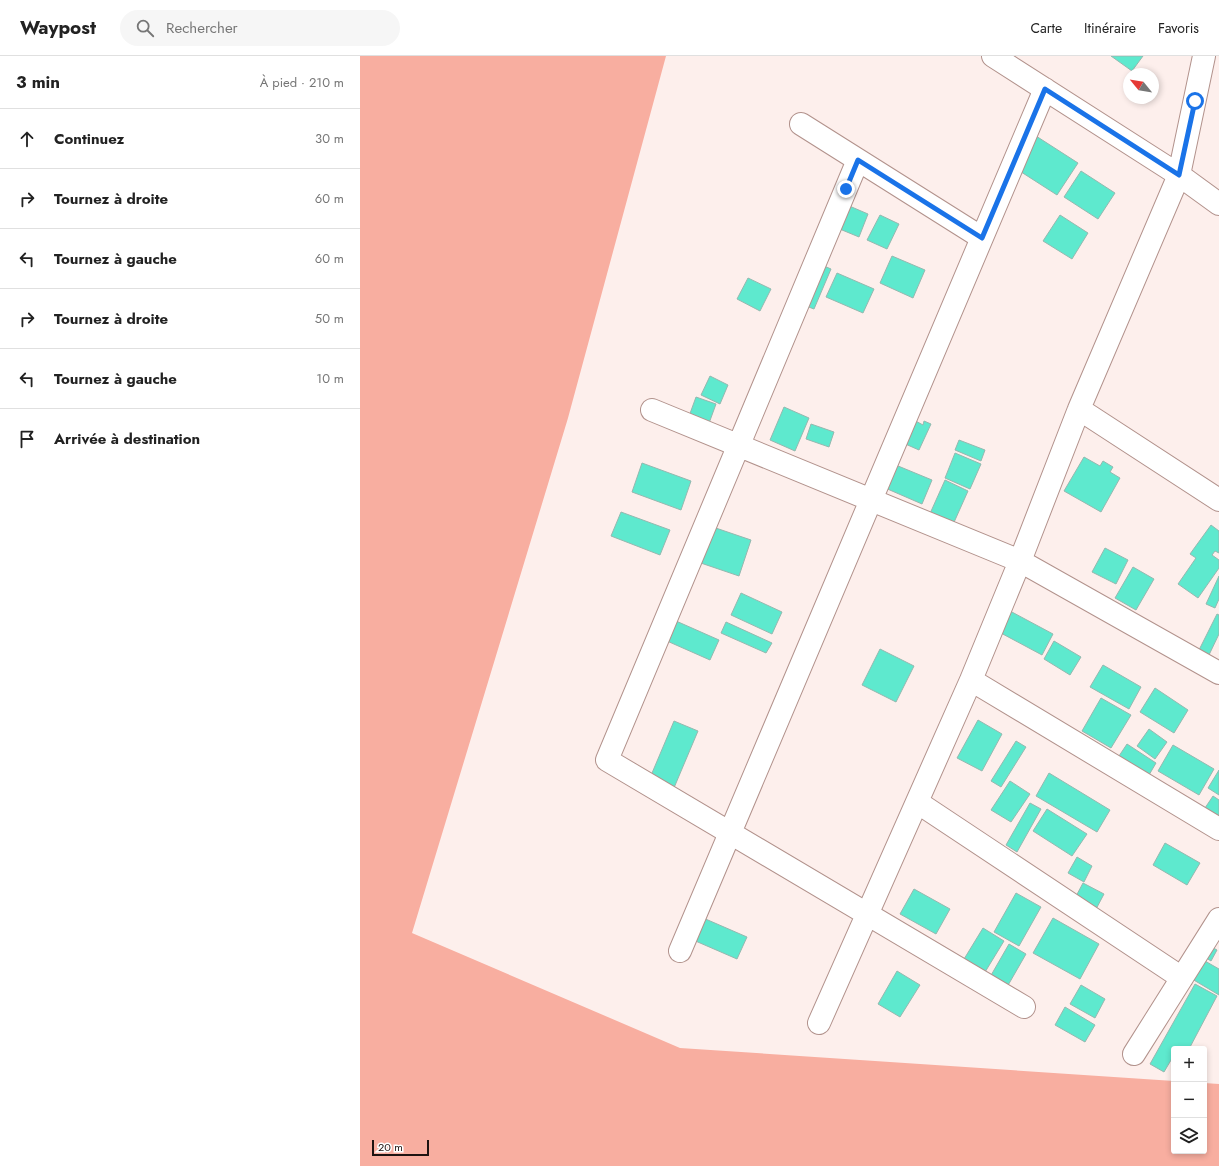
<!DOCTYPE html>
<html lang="fr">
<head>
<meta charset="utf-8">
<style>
  body { margin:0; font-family:Jost,sans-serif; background:#f6f6f6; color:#222 }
  .controls { position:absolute; right:12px; bottom:12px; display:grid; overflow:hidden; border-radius:4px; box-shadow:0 2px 6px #0003 }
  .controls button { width:36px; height:36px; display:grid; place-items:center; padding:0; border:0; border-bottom:1px solid #e0e0e0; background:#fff; color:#222; font:20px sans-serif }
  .compass { position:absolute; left:763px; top:12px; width:36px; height:36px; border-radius:50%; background:#fff; box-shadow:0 2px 6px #0003; rotate:300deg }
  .scale { position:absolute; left:12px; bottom:10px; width:57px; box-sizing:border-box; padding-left:4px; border:2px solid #1e1311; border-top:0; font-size:11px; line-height:14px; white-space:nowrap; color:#1e1311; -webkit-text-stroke:3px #fff; paint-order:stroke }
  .stop { position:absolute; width:12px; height:12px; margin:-9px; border:3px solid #1a73e8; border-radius:50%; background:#fff }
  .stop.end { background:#1a73e8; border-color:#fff; box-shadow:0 1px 4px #0008 }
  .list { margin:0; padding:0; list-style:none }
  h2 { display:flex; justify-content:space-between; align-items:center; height:52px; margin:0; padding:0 16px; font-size:17px }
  h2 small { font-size:13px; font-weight:400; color:#767676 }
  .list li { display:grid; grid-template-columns:26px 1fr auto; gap:12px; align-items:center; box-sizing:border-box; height:60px; padding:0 16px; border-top:1px solid #e0e0e0 }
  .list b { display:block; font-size:15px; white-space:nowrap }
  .list em { font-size:13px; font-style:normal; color:#767676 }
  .icon { flex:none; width:22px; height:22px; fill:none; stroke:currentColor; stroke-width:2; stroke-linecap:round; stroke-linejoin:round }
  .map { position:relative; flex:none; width:859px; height:1110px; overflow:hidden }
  header { display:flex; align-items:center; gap:24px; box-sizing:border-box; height:56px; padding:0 20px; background:#fff; border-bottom:1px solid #e0e0e0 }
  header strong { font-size:19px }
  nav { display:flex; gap:22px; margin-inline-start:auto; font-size:14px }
  .search { width:280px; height:36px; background:#f6f6f6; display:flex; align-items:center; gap:10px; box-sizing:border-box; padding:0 14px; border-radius:22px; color:#767676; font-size:15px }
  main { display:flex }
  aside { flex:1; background:#fff }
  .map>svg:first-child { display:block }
  .green { fill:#f8aea0 }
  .building { fill:#5ee9ce; stroke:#95b8af }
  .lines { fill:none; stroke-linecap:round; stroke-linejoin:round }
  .street-casing { stroke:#b2928c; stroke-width:24 }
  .street { stroke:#fff; stroke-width:22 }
  .route { stroke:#1a73e8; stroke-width:5 }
</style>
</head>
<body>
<header>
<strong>Waypost</strong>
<div class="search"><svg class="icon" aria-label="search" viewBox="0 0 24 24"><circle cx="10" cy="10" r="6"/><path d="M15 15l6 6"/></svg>Rechercher</div>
<nav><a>Carte</a><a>Itinéraire</a><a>Favoris</a></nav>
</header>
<main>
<aside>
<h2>3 min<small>À pied · 210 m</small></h2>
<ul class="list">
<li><svg class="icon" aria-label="ahead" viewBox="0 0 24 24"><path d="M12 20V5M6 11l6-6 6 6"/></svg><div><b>Continuez</b></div><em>30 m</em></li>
<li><svg class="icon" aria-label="right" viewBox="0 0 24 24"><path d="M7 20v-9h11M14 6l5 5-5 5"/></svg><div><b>Tournez à droite</b></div><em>60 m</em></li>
<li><svg class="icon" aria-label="left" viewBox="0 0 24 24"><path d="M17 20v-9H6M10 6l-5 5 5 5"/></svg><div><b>Tournez à gauche</b></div><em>60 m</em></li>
<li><svg class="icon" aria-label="right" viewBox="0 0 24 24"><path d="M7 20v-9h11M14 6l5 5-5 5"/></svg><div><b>Tournez à droite</b></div><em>50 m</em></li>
<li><svg class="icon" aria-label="left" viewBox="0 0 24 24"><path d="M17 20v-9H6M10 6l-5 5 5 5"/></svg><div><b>Tournez à gauche</b></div><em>10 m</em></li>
<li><svg class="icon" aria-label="arrive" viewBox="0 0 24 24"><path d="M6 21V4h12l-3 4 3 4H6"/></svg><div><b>Arrivée à destination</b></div></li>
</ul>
</aside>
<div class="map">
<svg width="859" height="1110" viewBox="0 0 859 1110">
  <rect width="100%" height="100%" fill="#fdefec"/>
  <!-- green -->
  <path class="green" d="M0 0H306L208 362 52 877 320 992 814 1025V1095H844V1027L859 1028V1110H0Z"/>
  <!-- building -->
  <path class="building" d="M751 0H783L772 15Z
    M676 80 718 107 697 139 655 112Z
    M721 115 755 137 738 163 704 141Z
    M480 146 508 158 499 181 470 169Z
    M520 159 539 168 527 193 507 184Z
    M700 159 728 177 712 203 683 185Z
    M532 200 565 214 553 242 520 227Z
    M455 206 471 213 454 253 438 247Z
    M477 217 514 233 503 257 466 241Z
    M388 222 411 233 400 255 377 243Z
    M350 320 368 329 360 348 341 339Z
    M336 341 356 348 344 381 324 374Z
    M424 351 449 362 435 395 410 384Z
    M552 363 563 369 564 365 571 368 559 394 534 383Z
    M451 368 474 376 469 391 446 383Z
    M599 384 625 394 621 405 595 394Z
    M595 397 621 408 610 433 585 422Z
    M724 401 740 410 743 405 753 411 750 416 760 422 741 456 704 435Z
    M526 405 572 424 562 448 516 428Z
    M282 407 331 425 321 454 272 436Z
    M585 424 608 435 587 482 564 471Z
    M261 456 310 474 300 499 251 480Z
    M344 468 391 484 379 520 332 504Z
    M851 469 859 475V497L855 495 852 499 859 504V512L838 542 818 528 836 502 830 498Z
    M745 492 768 504 756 528 732 516Z
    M773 511 794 523 776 554 755 542Z
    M859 520V543L855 552 846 548Z
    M381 537 422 556 412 578 371 559Z
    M650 555 693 578 682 599 639 576Z
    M857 558 859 559V578L848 601 838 596Z
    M307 561 359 584 350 604 298 581Z
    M366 566 412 587 406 597 361 577Z
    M694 585 721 601 710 619 684 603Z
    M520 593 554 610 536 646 502 629Z
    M743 609 781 631 769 653 730 631Z
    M795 632 828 654 814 677 780 656Z
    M741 642 771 659 751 692 722 675Z
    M618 664 642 678 622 715 597 702Z
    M314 665 338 675 308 746 284 736Z
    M789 673 807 686 795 703 777 690Z
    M656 685 666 691 641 731 631 725Z
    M767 688 796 707 789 719 753 709Z
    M813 689 854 713 839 739 798 715Z
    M859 714V739L848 732Z
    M689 717 750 754 737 776 676 740Z
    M650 725 670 738 651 766 631 754Z
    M853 740 859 744V769L841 758Z
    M670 747 681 753 657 796 646 789Z
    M687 753 727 778 712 800 673 775Z
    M805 787 840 807 827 829 793 809Z
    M717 801 732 810 724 826 708 817Z
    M723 827 744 838 735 855 714 844Z
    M554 833 590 853 576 878 540 858Z
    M656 837 681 851 659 890 634 876Z
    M334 858 387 881 377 903 324 880Z
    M693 862 739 888 720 923 673 897Z
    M623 872 644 885 622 921 601 908Z
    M649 888 666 898 643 938 626 928Z
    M846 888 857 894 851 905 840 898Z
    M838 901 859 913V939L827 920Z
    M537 915 560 929 540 961 518 948Z
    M835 928 857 940 829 993H814V999L804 1016 790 1008Z
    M721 929 745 943 735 962 710 948Z
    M705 951 735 969 725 986 695 969Z"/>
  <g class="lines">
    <!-- street casing -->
    <g class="street-casing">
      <path id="street" d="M633 0 819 119 859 148
        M441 68 622 182
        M498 104 247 704 664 951
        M719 353 859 444
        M292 354 660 505 859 617
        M611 624 859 773
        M557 746 822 922
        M320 895 685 33
        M459 967 611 624 660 505 719 353 819 119 844 0
        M774 998 859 863"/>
    </g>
    <!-- street -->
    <use href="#street" class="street"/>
  </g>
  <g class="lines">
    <!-- route -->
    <path class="route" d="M486 133 498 104 622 182 685 33 819 119 835 45"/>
  </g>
</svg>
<div class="controls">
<button>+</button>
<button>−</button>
<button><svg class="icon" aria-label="layers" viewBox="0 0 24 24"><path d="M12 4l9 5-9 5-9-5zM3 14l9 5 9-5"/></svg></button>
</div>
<svg class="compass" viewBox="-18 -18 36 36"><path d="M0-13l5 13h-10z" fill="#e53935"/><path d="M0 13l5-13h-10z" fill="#767676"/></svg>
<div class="scale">20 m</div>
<div class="stop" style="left:835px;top:45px"></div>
<div class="stop end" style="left:486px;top:133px"></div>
</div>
</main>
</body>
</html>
